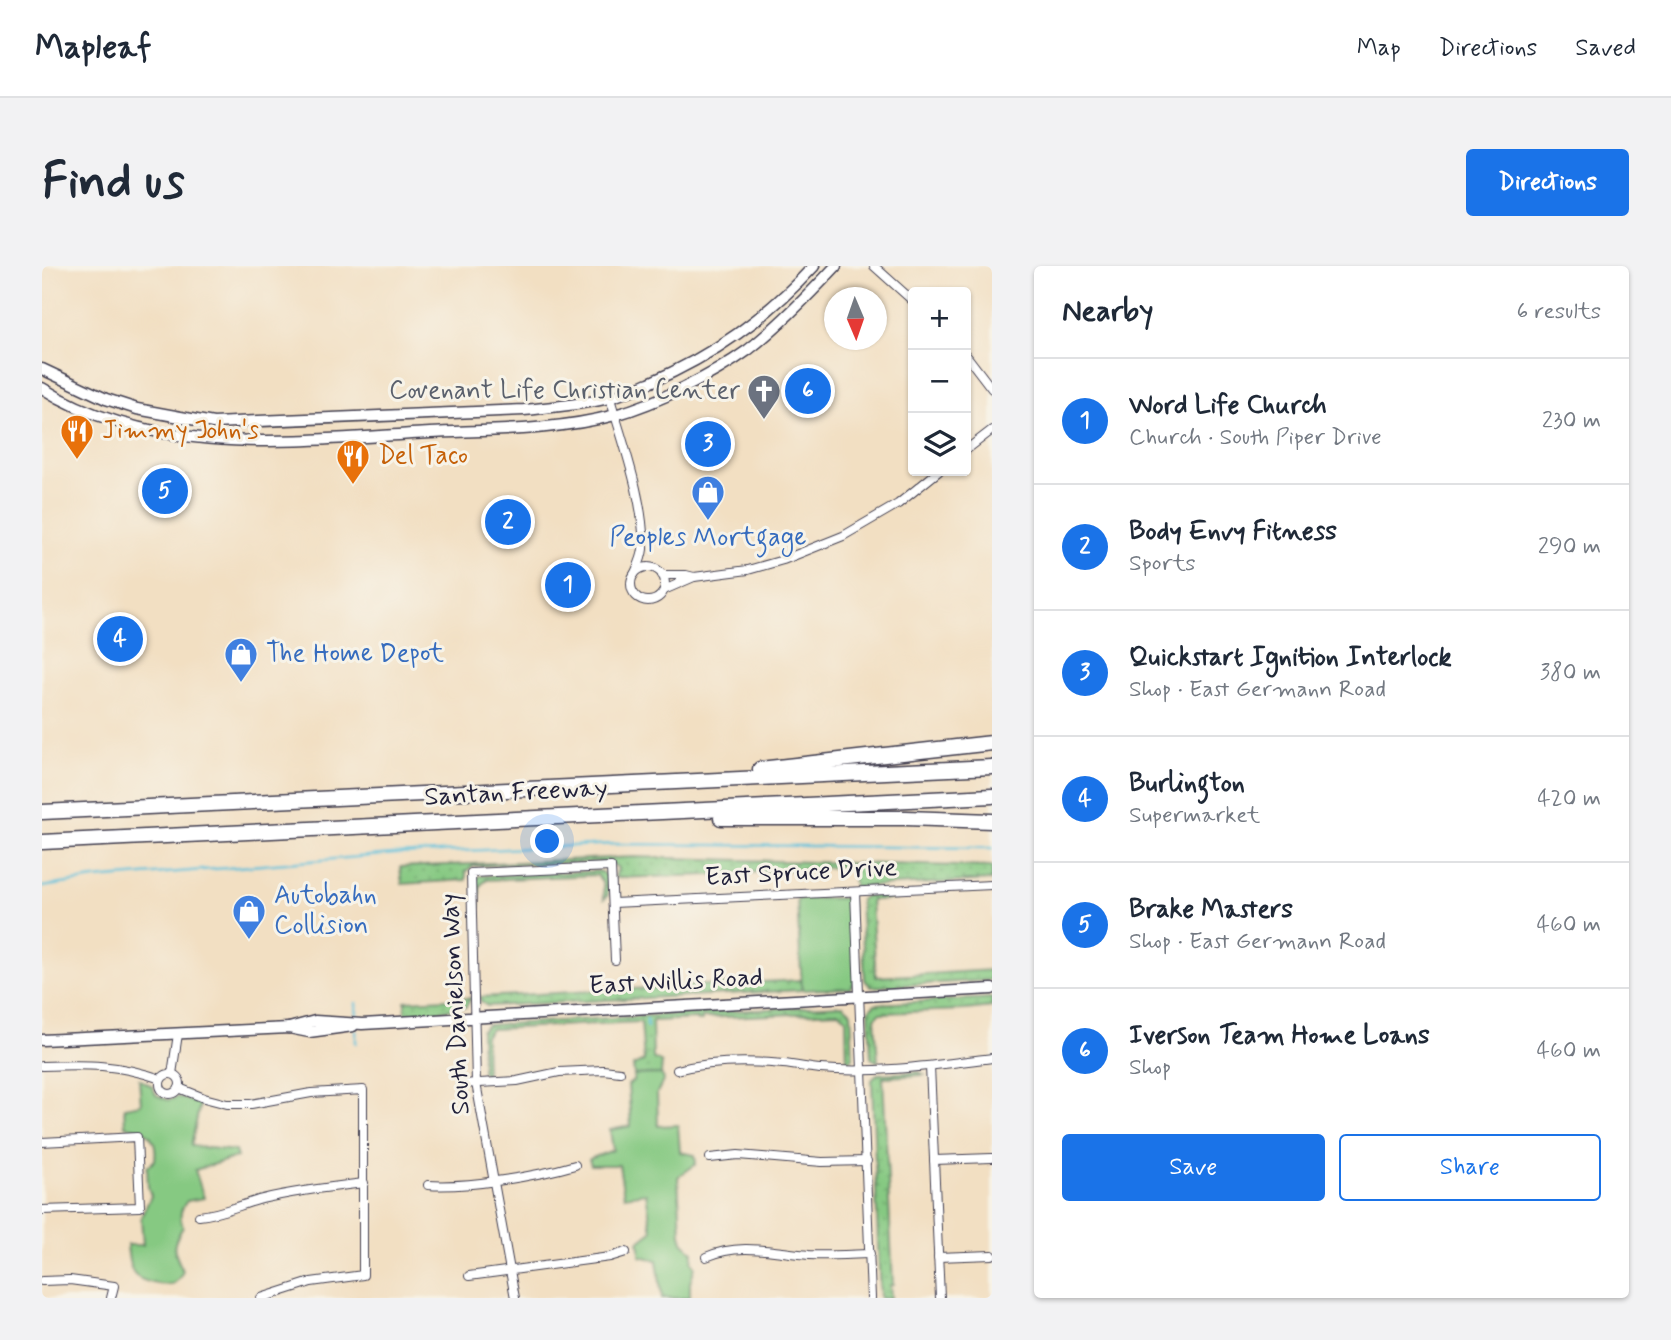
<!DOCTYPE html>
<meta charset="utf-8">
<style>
:root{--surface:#fff;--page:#f2f2f3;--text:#1f2937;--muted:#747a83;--line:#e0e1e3;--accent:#1a73e8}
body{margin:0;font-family:Mynerve,sans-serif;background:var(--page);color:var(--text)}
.controls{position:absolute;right:21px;top:21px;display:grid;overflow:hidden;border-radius:7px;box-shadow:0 2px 5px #0004}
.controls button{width:63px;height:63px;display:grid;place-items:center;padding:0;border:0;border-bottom:2px solid var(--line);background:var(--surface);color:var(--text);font:35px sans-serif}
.compass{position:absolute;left:782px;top:21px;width:63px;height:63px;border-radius:50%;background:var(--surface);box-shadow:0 2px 5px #0004;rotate:178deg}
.you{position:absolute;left:506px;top:576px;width:24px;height:24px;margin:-18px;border:5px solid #fff;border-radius:50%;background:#1a73e8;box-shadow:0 0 0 10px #1a73e833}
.badge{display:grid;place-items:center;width:46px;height:46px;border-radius:50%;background:var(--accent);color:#fff;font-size:23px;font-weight:700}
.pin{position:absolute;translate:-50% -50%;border:4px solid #fff;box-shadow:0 2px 7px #0006}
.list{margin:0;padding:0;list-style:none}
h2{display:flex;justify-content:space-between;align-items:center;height:91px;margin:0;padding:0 28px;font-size:30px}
h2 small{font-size:23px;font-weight:400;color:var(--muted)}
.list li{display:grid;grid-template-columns:46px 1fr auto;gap:21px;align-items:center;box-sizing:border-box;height:126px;padding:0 28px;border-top:2px solid var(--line)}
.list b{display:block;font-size:26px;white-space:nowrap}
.list p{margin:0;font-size:23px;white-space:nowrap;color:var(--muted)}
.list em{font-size:23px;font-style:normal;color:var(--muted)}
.actions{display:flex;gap:14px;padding:21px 28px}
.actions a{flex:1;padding:16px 0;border:2px solid var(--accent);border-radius:7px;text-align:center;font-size:24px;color:var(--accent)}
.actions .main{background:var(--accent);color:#fff}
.icon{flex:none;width:38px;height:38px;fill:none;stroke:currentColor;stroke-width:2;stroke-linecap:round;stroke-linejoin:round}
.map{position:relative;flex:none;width:950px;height:1032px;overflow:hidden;border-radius:7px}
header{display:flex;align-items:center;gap:42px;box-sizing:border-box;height:98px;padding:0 35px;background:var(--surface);border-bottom:2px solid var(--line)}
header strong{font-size:33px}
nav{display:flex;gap:38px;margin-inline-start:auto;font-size:24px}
.intro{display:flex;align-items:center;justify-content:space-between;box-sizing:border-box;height:168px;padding:0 42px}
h1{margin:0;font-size:49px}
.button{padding:18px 32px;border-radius:7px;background:var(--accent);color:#fff;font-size:24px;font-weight:700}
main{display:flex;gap:42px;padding:0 42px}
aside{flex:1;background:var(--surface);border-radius:7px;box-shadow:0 2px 5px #0004}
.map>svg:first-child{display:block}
.grass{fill:url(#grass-dots);stroke:#54765e;stroke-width:2}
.green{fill:#86c982;stroke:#54765e;stroke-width:2}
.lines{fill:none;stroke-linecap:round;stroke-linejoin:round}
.stream{stroke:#5cc0da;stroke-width:2.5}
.street-casing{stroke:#413e4f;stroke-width:10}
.secondary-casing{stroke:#413e4f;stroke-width:13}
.highway-casing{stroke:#413e4f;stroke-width:17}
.street{stroke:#fff;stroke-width:8}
.secondary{stroke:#fff;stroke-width:10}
.highway{stroke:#fff;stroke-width:14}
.labels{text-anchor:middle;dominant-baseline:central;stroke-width:6;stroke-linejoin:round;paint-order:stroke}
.worship-label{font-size:26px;fill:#5b616d;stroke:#f7f3e8;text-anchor:end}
.food-label{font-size:26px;fill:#c56008;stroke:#f7f3e8;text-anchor:start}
.shop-label{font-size:26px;fill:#366cbe;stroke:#f7f3e8;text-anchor:start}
.street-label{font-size:26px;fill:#22223b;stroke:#f7f3e8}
</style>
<header>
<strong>Mapleaf</strong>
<nav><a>Map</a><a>Directions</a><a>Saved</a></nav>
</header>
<div class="intro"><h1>Find us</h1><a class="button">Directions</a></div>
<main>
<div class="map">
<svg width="950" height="1032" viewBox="0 0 950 1032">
<defs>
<pattern id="grass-dots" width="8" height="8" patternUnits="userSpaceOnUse" patternTransform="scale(1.75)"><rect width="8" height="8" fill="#86c982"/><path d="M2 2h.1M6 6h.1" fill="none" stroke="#73ac71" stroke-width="1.8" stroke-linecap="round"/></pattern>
</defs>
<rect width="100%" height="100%" fill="#f7f3e8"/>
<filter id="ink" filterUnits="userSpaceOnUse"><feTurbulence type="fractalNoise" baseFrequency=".0143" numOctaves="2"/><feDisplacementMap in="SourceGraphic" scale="14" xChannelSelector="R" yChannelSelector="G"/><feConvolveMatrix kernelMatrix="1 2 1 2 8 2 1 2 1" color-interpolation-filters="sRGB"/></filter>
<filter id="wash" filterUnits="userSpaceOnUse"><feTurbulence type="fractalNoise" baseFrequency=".00686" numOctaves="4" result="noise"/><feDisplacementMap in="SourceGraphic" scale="28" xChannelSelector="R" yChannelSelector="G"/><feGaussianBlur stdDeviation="1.57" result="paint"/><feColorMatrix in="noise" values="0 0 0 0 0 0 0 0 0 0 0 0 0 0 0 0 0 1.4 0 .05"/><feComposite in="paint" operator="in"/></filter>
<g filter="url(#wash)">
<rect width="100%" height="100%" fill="#f2dfc2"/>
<g class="grass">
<path d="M593 591 950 601V614L812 621 810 600 669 609 573 612 576 602 568 596H563L431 600 424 606V614L360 618 358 601Z"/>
<path d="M558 605 565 610 566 629 562 633 561 617 555 609 444 614 438 620V639L436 637 434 614 437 610Z"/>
<path d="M852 629 855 633 829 634 834 711 950 704V714L829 721 823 714 818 634 824 630Z"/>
<path d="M758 714 760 724 445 740 439 736 438 731Z"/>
<path d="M429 732 424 741 363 750V735Z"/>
<path d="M950 732V741L923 744 838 747 833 752 836 796 829 792 827 744 833 738Z"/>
<path d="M801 739 809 746 811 792 805 797 804 752 797 746 660 752V755H655L654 753 610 755 611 792 620 797 619 808 592 809 591 800 602 795 599 756 449 763 443 770 444 809 440 805 439 765 445 759Z"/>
<path d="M878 806 882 809 841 811 851 1019H848L849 1032H838L830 814 835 808Z"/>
</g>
<g class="green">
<path d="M806 632 809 636 813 715 808 722 760 724 755 633Z"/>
<path d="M619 808 622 813 615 827 616 860 636 859 638 886 653 889 654 898 636 911 639 968 641 976 651 986 650 996 653 1001 648 1017V1032H620L615 994 598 990V981L596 976 610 965 604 927 582 930 577 899H549L547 893 571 884 568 864 589 860 586 819 591 815 592 809Z"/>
<path d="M97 813 110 820 114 829 126 834 136 831 158 838 149 880 193 885 195 891 153 904 162 932 145 935C138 944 137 950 141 961 128 982 131 983 141 1005 139 1010 136 1016 130 1018 121 1020 98 1016 92 1008 86 1000 86 988 85 979H101L99 951 109 930 106 921 105 901 113 894C116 871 106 863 83 860L82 841 99 838Z"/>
</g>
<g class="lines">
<g class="stream">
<path d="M0 621 52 613 352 588 574 578 950 582"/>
<path d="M314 737 315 751"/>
<path d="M605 753V761"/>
<path d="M314 765V777"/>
</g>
</g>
</g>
<g filter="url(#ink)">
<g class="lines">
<defs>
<g id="street">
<path d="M832 0 871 35"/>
<path d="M924 89 950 123"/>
<path d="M568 132C580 174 604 240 601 283 600 293 596 300 592 309"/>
<path d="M924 184 950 164"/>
<circle cx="606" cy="318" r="17"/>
<path d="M620 309H644L652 311 706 304 741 294 801 270 856 238 897 205"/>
<path d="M622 324 652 311"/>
<path d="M813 626 829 1032"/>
<path d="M571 637 950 619"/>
<path d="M0 800C46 798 75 798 119 813"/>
<path d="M888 800 898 1032"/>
<path d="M635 804C668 795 707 795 741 798 754 799 766 802 778 803 835 808 894 799 950 792"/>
<path d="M130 808 136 768"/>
<circle cx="128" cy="818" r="10"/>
<path d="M418 818 475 815 517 806 561 804 578 806"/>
<path d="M137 822 162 832 185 838H209L269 827 321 824V1009L269 1016 219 1032"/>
<path d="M0 876 95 871 98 941 0 944"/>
<path d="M668 892 696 889 780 896 825 895"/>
<path d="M892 894 950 892"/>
<path d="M386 919C424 922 496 910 533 899"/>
<path d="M157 950C180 948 197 939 220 933 253 925 287 921 322 917"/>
<path d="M664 991C698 976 731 986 767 989 787 990 807 989 828 988"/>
<path d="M896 991 950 989"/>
<path d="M427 1010 568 991 584 986"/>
<path d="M0 1015 28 1014 72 1020 69 1032"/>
<path d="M473 1032 434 817 429 607 569 601 573 694"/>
</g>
<g id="secondary">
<path d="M0 103 64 133 95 143 171 157 482 144C511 141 539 139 567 132 581 128 594 122 607 117 672 89 724 52 772 0"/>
<path d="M0 122C115 194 260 174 388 167 449 164 514 165 573 149 615 137 670 110 706 84 738 59 766 30 794 0"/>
<path d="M247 762 273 755 320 758 950 723"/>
<path d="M0 774 247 762 267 766 311 760"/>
</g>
<g id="highway">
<path d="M718 503 950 477"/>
<path d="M0 546 950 501"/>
<path d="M679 552H864L950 555"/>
<path d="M0 576 950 530"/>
</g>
</defs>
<use href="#street" class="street-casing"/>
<use href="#secondary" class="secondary-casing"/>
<use href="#highway" class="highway-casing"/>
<use href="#street" class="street"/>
<use href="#secondary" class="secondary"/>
<use href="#highway" class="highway"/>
</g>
</g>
<defs>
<symbol id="church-pin" viewBox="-11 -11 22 30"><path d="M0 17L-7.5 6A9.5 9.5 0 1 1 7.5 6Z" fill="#6b7280" stroke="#f7f3e8"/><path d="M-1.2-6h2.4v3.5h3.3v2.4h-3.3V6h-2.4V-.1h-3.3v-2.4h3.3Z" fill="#fff"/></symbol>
<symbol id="restaurant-pin" viewBox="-11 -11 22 30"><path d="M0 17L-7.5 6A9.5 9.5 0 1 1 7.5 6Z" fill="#e8710a" stroke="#f7f3e8"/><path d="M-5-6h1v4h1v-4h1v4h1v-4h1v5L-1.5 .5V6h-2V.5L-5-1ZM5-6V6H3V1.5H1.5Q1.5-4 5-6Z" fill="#fff"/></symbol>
<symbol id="shop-pin" viewBox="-11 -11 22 30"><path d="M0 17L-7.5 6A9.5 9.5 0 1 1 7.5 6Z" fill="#3f7fe0" stroke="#f7f3e8"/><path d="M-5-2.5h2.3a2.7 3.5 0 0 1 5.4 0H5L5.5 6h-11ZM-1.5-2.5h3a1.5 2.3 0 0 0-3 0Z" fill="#fff"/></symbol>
</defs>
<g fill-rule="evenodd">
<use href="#church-pin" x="703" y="106" width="38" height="52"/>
<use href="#restaurant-pin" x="16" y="146" width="38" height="52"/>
<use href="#restaurant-pin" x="292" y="171" width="38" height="52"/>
<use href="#shop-pin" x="647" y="207" width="38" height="52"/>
<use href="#shop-pin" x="180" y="369" width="38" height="52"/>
<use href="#shop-pin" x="188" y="626" width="38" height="52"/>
</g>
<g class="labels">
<g class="worship-label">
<text x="698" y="125">Covenant Life Christian Center</text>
</g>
<g class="food-label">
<text x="60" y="165">Jimmy John's</text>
<text x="336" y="190">Del Taco</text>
</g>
<g class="shop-label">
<text x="666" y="272" text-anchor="middle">Peoples Mortgage</text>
<text x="224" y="388">The Home Depot</text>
<text x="232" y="630">Autobahn<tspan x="232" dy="30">Collision</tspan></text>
</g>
<g class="street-label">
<text transform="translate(474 527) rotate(-3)">Santan Freeway</text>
<text transform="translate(759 607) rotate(-3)">East Spruce Drive</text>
<text transform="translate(634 716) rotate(-3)">East Willis Road</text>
<text transform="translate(414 738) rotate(-93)">South Danielson Way</text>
</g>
</g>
</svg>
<div class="controls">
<button>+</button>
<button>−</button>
<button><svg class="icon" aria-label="layers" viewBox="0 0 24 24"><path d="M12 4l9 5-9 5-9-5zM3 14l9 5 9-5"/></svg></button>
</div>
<svg class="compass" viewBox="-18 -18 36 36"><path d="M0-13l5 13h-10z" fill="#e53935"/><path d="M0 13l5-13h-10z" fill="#747a83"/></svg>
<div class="you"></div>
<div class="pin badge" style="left:526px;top:319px">1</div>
<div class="pin badge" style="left:466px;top:256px">2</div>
<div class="pin badge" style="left:666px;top:178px">3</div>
<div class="pin badge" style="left:78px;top:373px">4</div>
<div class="pin badge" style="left:123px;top:225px">5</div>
<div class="pin badge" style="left:766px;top:125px">6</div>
</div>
<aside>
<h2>Nearby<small>6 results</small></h2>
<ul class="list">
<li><span class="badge">1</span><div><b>Word Life Church</b><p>Church · South Piper Drive</p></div><em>230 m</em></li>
<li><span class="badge">2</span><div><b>Body Envy Fitness</b><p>Sports</p></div><em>290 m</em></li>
<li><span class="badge">3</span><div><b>Quickstart Ignition Interlock</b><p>Shop · East Germann Road</p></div><em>380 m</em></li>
<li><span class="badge">4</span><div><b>Burlington</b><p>Supermarket</p></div><em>420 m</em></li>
<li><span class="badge">5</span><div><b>Brake Masters</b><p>Shop · East Germann Road</p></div><em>460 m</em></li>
<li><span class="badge">6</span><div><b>Iverson Team Home Loans</b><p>Shop</p></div><em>460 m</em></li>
</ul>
<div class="actions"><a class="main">Save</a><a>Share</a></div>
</aside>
</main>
